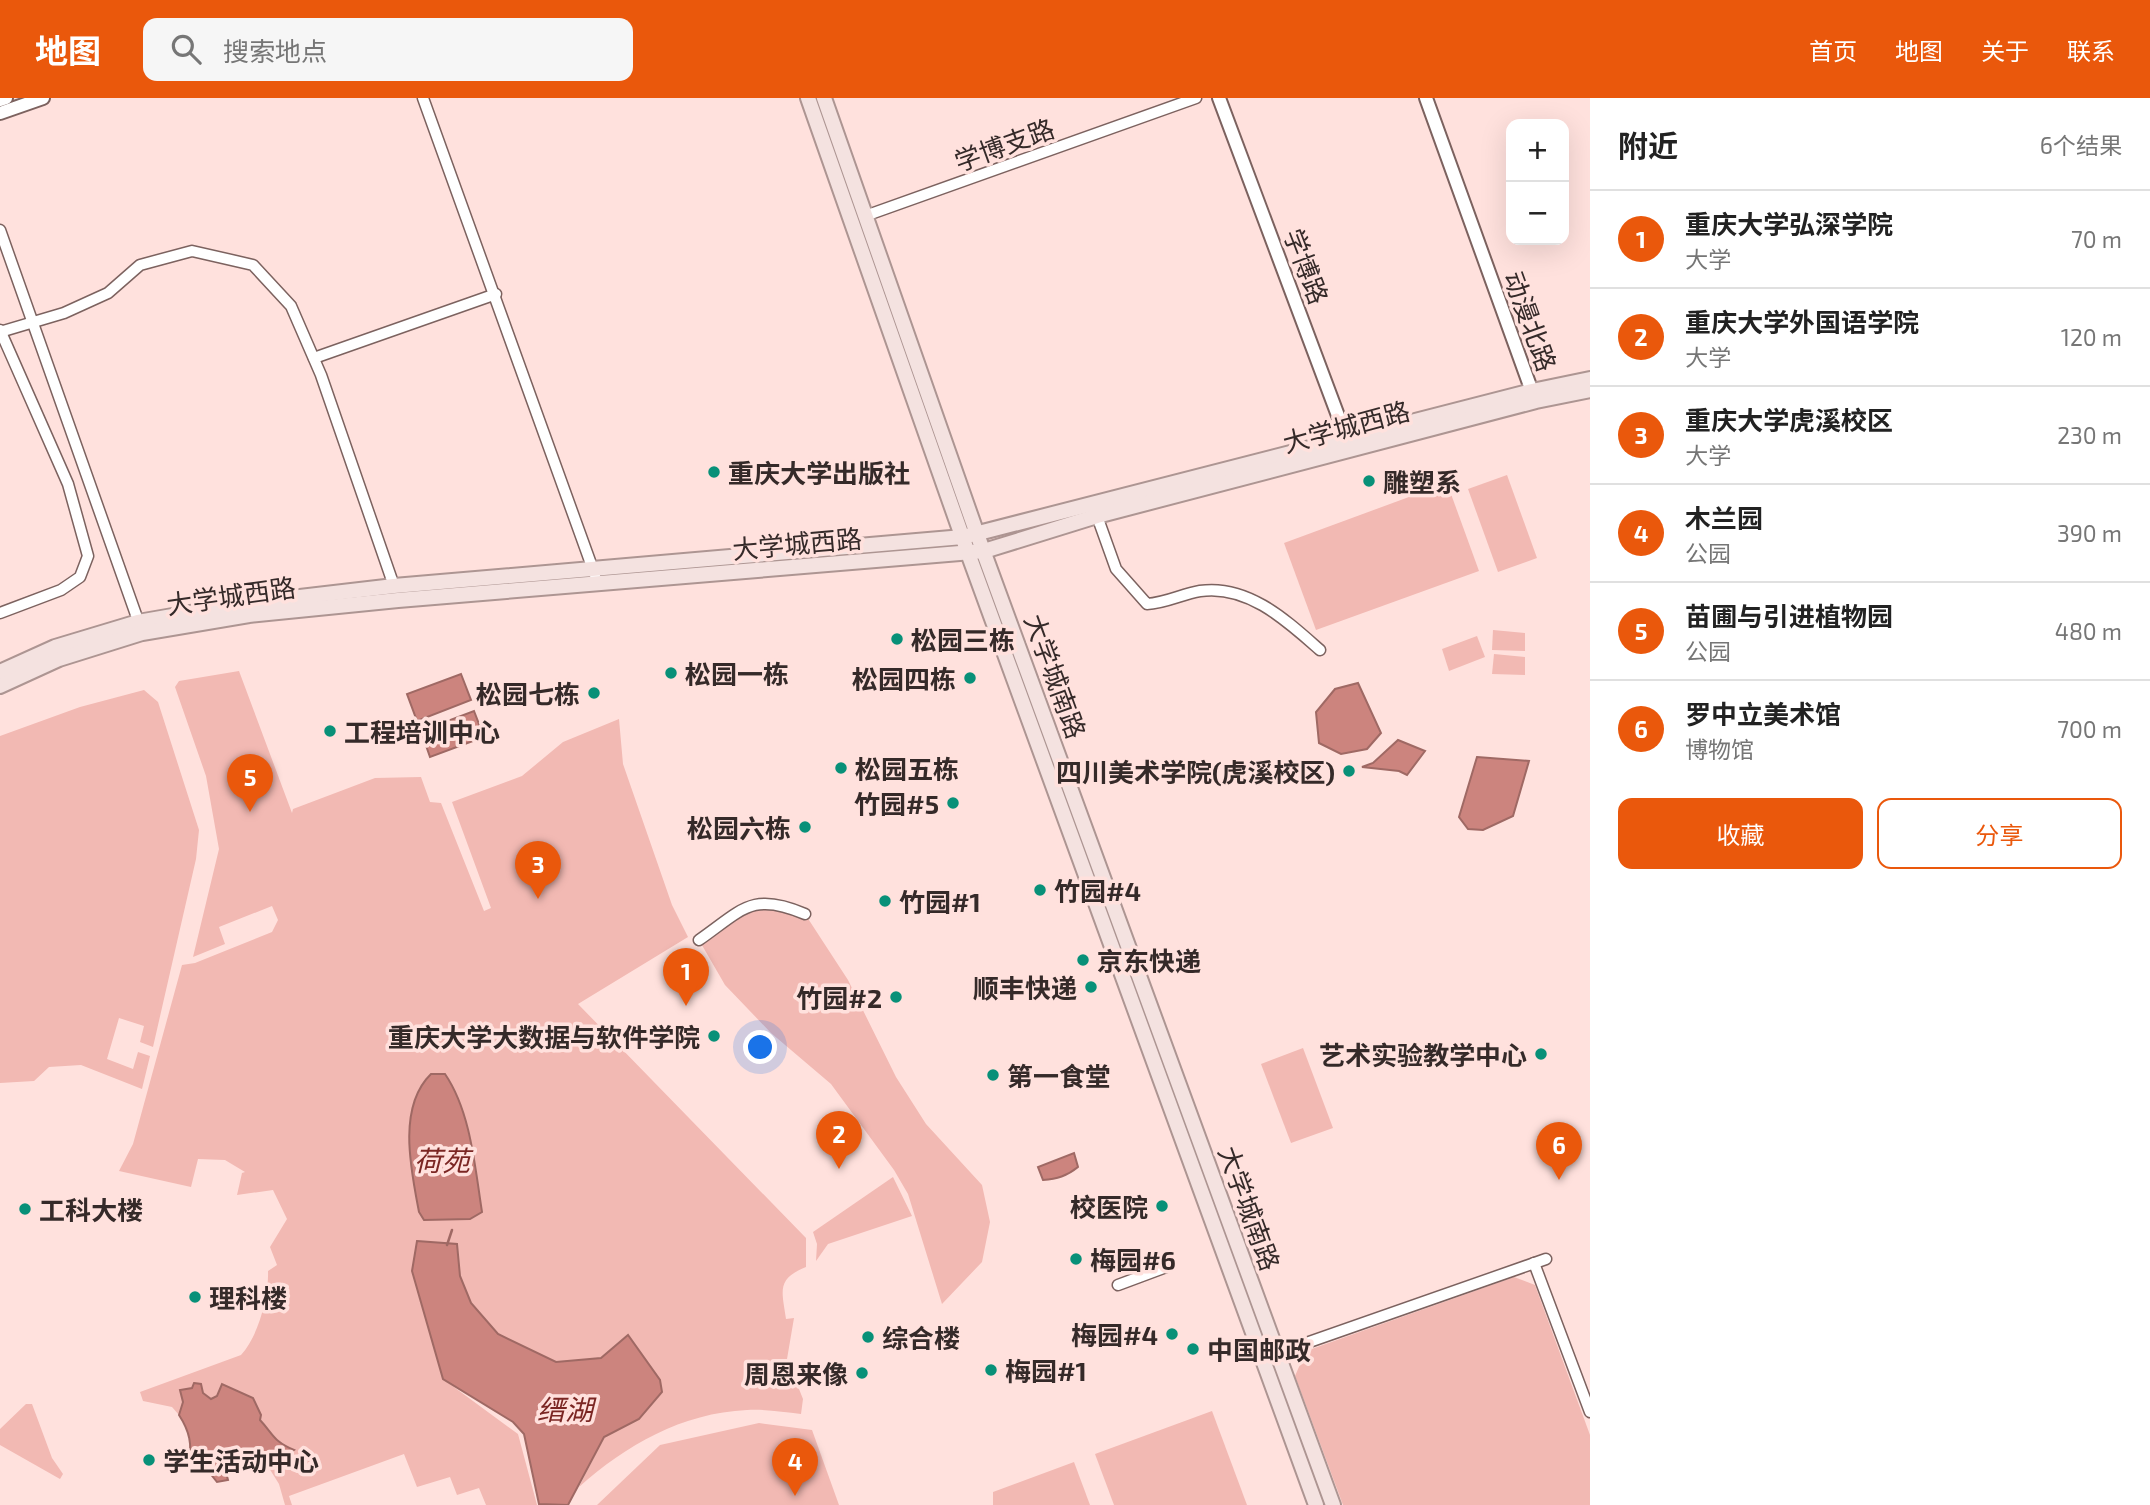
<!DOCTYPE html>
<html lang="zh">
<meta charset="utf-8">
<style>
:root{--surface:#fff;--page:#f6f6f6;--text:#222;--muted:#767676;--line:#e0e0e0;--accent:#ea580c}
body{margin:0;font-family:"Exo 2","Noto Sans SC",sans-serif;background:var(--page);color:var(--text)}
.controls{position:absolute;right:21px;top:21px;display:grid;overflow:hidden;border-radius:14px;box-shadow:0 7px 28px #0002}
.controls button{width:63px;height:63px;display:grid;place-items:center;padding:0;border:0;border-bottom:2px solid var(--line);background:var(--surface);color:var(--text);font:35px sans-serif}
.you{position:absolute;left:761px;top:950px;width:24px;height:24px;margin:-18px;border:5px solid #fff;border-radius:50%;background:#1a73e8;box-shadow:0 0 0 10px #1a73e833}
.badge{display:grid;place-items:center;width:46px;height:46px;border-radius:50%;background:var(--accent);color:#fff;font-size:23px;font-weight:700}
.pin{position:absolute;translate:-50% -58px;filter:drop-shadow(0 2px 4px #0008)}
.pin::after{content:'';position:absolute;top:37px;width:24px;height:21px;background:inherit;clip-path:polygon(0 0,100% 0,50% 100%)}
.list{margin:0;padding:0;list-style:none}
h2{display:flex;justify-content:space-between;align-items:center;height:91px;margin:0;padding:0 28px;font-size:30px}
h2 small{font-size:23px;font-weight:400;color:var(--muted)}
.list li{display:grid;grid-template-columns:46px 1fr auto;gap:21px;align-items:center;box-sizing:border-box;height:98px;padding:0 28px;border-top:2px solid var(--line)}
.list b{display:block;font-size:26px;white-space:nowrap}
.list p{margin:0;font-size:23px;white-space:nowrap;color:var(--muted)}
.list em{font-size:23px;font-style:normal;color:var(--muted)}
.actions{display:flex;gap:14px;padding:21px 28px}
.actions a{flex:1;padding:16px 0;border:2px solid var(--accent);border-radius:14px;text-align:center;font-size:24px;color:var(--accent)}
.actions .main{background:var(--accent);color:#fff}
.icon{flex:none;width:38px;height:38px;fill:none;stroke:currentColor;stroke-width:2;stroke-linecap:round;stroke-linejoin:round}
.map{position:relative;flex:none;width:1590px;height:1407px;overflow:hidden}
header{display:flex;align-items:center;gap:42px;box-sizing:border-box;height:98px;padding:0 35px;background:var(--accent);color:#fff}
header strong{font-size:33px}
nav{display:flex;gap:38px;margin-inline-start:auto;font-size:24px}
.search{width:490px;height:63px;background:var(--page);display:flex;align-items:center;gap:18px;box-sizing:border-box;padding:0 24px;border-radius:14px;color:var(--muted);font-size:26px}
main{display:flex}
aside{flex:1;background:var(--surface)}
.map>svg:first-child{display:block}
.green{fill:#f2b9b3}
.water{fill:#cc847e;stroke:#9f6964;stroke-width:2}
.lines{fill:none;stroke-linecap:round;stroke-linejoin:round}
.stream{stroke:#9f6964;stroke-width:2.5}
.street-casing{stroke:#7c625f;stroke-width:13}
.secondary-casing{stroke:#7c625f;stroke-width:16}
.primary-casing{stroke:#ad9592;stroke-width:18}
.street{stroke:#fff;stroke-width:10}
.secondary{stroke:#fff;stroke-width:12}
.primary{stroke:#f4e2e0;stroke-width:14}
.poi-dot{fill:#089078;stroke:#ffe1dd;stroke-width:2.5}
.labels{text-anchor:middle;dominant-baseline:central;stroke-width:7;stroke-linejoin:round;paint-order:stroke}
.street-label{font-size:26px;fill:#352a29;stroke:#ffe1dd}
.poi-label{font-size:26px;font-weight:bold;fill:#352a29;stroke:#ffe1dd;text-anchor:start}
.water-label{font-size:28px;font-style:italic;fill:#7b2623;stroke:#ffe1dd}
</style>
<header>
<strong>地图</strong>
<div class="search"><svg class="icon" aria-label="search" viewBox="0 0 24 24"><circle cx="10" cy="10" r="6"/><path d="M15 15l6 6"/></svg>搜索地点</div>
<nav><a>首页</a><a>地图</a><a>关于</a><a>联系</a></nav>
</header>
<main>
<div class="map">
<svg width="1590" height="1407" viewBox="0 0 1590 1407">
<rect width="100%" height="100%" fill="#ffe1dd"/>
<g class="green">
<path d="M1507 377 1537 460 1498 474 1468 391Z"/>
<path d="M1447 385 1479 473 1316 532 1284 445Z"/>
<path d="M1493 532 1525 535V553L1492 552Z"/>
<path d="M1477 538 1485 559 1449 573 1442 551Z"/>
<path d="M1494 556 1525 559V577L1492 576Z"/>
<path d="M239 573 292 715 293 711 375 680 421 679 430 704 441 705 484 813 491 810 452 704 522 678 563 644 619 621 623 666 672 807 688 839 578 906 806 1140V1169C776 1181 782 1193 786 1221L794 1220 787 1261 803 1301 801 1316C783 1314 765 1311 747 1312 682 1315 626 1347 579 1389L604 1339 639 1321 662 1295 660 1282 628 1237 601 1260 556 1264 498 1236 471 1205 460 1179 457 1147 417 1143 412 1173 443 1281 518 1336 537 1407H486L479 1390 457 1397 450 1379 417 1389 404 1356 289 1398 292 1407H285L279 1386 269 1370 293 1352 277 1345 260 1321 217 1298 211 1301 192 1290 179 1317 172 1309 143 1303 140 1294 241 1257C258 1239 269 1198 268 1173L277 1167 270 1149 287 1121 273 1092 237 1097 242 1075 245 1074 225 1062 198 1061 191 1089 119 1073 133 1046 182 867 195 865 272 834 278 822 272 808 219 829 225 846 193 859 219 751 206 678 175 589 179 583Z"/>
<path d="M144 592 158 604 199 732 196 761 153 949 140 944 144 928 119 920 107 961 133 971 138 954 150 958 142 991 81 967 49 969 34 983 0 985V638L80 609Z"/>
<path d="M758 803 805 816 848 882 896 979 926 1026 982 1087 990 1124 982 1164 942 1206 908 1096 894 1072 831 986 771 935 725 887 699 842Z"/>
<path d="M1303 950 1333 1030 1291 1045 1261 966Z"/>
<path d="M893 1079 912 1118 828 1146 816 1163 817 1146 813 1134Z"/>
<path d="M1514 1179 1535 1187 1590 1337V1407H1343L1295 1278 1306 1253Z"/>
<path d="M26 1306H32L52 1360 63 1376 60 1381 0 1347V1331Z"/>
<path d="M1212 1313 1247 1407H1114L1095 1356Z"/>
<path d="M759 1325 812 1332 839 1407H597L660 1347Z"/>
<path d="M1074 1364 1090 1407H993V1394Z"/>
</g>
<g class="water">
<path d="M461 576 471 602 417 623 407 596Z"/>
<path d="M1358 585 1381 635 1367 651 1341 656 1319 645 1316 614 1335 591Z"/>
<path d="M474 613 484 639 430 659 421 633Z"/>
<path d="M1398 642 1425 653 1407 677 1399 673 1362 669 1373 665Z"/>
<path d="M1477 659 1529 663 1513 718 1483 732 1468 731 1459 719Z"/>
<path d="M431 976H445C471 1014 475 1070 482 1114L470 1121 424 1122 419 1114C411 1072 397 1009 431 976Z"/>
<path d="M1074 1055 1078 1069C1067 1078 1057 1081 1043 1082L1038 1069Z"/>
<path d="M417 1143 457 1146 460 1178 471 1205 498 1236 556 1264 601 1260 628 1237 660 1282 662 1294 639 1321 604 1339 568 1407 539 1406 524 1336 513 1324 443 1281 412 1173Z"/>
<path d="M194 1285 201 1286 203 1295 211 1301 217 1298 222 1286 253 1300 261 1317 260 1322C274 1337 273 1343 294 1352L266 1372C254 1357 244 1350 226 1358L224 1367 228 1382 217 1384 205 1369 194 1370 189 1366C192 1346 190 1334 179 1317L183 1304 180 1292 192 1290Z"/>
</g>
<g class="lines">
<path class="stream" d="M447 1147 452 1132"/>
<defs>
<g id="street">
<path d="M423 0 595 477"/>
<path d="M865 118 1196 0"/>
<path d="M0 132 140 528"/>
<path d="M0 232 68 386 88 458 80 479 61 492 0 515"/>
<path d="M0 234 64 215 108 195 140 167 192 153 253 167 291 208 321 277 394 488"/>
<path d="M314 260 496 196"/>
<path d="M1097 418 1116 471 1147 506C1166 505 1182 496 1200 493 1248 486 1287 523 1320 552"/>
<path d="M699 842C742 812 752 793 805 816"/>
<path d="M1534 1165 1590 1314"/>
<path d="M1118 1187 1169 1168"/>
<path d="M1272 1257 1546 1161"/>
</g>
<g id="secondary">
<path d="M1219 0 1349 347"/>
<path d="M1426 0 1534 299"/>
<path d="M0 2 6 0"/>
<path d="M0 15 43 0"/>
</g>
<g id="primary">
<path d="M808 0 968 455 1316 1407"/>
<path d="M824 0 977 436 1333 1407"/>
<path d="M0 574 55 549 138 524 247 505 394 488 963 439 1532 293 1590 281"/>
<path d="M0 588 59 561 142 535 249 517 398 502 984 453 1097 418 1536 303 1590 292"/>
</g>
</defs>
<use href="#street" class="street-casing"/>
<use href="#secondary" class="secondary-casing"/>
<use href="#primary" class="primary-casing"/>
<use href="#street" class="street"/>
<use href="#secondary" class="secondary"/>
<use href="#primary" class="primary"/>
</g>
<g class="poi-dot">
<circle cx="714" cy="374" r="7"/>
<circle cx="1369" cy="383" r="7"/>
<circle cx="897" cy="541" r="7"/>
<circle cx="671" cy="575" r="7"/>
<circle cx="970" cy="580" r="7"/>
<circle cx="594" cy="595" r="7"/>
<circle cx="330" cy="633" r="7"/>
<circle cx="841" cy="670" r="7"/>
<circle cx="1349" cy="673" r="7"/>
<circle cx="953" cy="705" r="7"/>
<circle cx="805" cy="729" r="7"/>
<circle cx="1040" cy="792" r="7"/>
<circle cx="885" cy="803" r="7"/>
<circle cx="1083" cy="862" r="7"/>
<circle cx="1091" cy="889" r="7"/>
<circle cx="896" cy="899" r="7"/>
<circle cx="714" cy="938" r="7"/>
<circle cx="1541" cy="956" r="7"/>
<circle cx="993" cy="977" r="7"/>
<circle cx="1162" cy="1108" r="7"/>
<circle cx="25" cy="1111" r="7"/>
<circle cx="1076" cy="1161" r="7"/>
<circle cx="195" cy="1199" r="7"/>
<circle cx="1172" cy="1236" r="7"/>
<circle cx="868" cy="1239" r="7"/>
<circle cx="1193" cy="1251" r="7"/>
<circle cx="991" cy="1272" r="7"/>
<circle cx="862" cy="1275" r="7"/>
<circle cx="149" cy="1362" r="7"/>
</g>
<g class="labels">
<g class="street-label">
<text transform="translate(1004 46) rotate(-20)">学博支路</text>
<text transform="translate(1307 168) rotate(69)">学博路</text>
<text transform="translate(1531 223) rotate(70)">动漫北路</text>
<text transform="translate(1346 328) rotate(-15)">大学城西路</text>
<text transform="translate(797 445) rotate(-5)">大学城西路</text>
<text transform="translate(231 497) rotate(-8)">大学城西路</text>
<text transform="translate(1056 578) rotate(70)">大学城南路</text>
<text transform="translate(1250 1110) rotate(70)">大学城南路</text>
</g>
<g class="poi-label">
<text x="728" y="374">重庆大学出版社</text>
<text x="1383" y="383">雕塑系</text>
<text x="911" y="541">松园三栋</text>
<text x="685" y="575">松园一栋</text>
<text x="956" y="580" text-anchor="end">松园四栋</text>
<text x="580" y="595" text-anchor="end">松园七栋</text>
<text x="344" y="633">工程培训中心</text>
<text x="855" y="670">松园五栋</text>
<text x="1335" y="673" text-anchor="end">四川美术学院(虎溪校区)</text>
<text x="939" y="705" text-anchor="end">竹园#5</text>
<text x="791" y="729" text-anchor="end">松园六栋</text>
<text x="1054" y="792">竹园#4</text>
<text x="899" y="803">竹园#1</text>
<text x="1097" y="862">京东快递</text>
<text x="1077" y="889" text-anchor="end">顺丰快递</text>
<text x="882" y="899" text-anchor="end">竹园#2</text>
<text x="700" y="938" text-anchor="end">重庆大学大数据与软件学院</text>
<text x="1527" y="956" text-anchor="end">艺术实验教学中心</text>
<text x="1007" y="977">第一食堂</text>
<text x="1148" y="1108" text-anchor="end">校医院</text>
<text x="39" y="1111">工科大楼</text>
<text x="1090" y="1161">梅园#6</text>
<text x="209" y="1199">理科楼</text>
<text x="1158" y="1236" text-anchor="end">梅园#4</text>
<text x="882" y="1239">综合楼</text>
<text x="1207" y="1251">中国邮政</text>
<text x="1005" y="1272">梅园#1</text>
<text x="848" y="1275" text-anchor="end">周恩来像</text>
<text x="163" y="1362">学生活动中心</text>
</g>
<g class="water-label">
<text x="442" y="1062">荷苑</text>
<text x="565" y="1311">缙湖</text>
</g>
</g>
</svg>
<div class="controls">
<button>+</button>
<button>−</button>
</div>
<div class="you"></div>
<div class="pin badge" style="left:686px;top:908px">1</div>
<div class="pin badge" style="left:839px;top:1071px">2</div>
<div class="pin badge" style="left:538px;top:801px">3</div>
<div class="pin badge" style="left:795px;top:1398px">4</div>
<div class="pin badge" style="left:250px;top:714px">5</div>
<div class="pin badge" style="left:1559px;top:1082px">6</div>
</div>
<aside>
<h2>附近<small>6个结果</small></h2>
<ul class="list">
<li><span class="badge">1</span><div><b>重庆大学弘深学院</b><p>大学</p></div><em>70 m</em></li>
<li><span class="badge">2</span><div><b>重庆大学外国语学院</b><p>大学</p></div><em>120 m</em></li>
<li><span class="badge">3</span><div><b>重庆大学虎溪校区</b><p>大学</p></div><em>230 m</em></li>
<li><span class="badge">4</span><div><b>木兰园</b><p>公园</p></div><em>390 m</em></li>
<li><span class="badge">5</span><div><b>苗圃与引进植物园</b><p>公园</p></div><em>480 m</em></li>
<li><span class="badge">6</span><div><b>罗中立美术馆</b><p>博物馆</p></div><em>700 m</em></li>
</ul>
<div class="actions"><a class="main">收藏</a><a>分享</a></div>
</aside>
</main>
